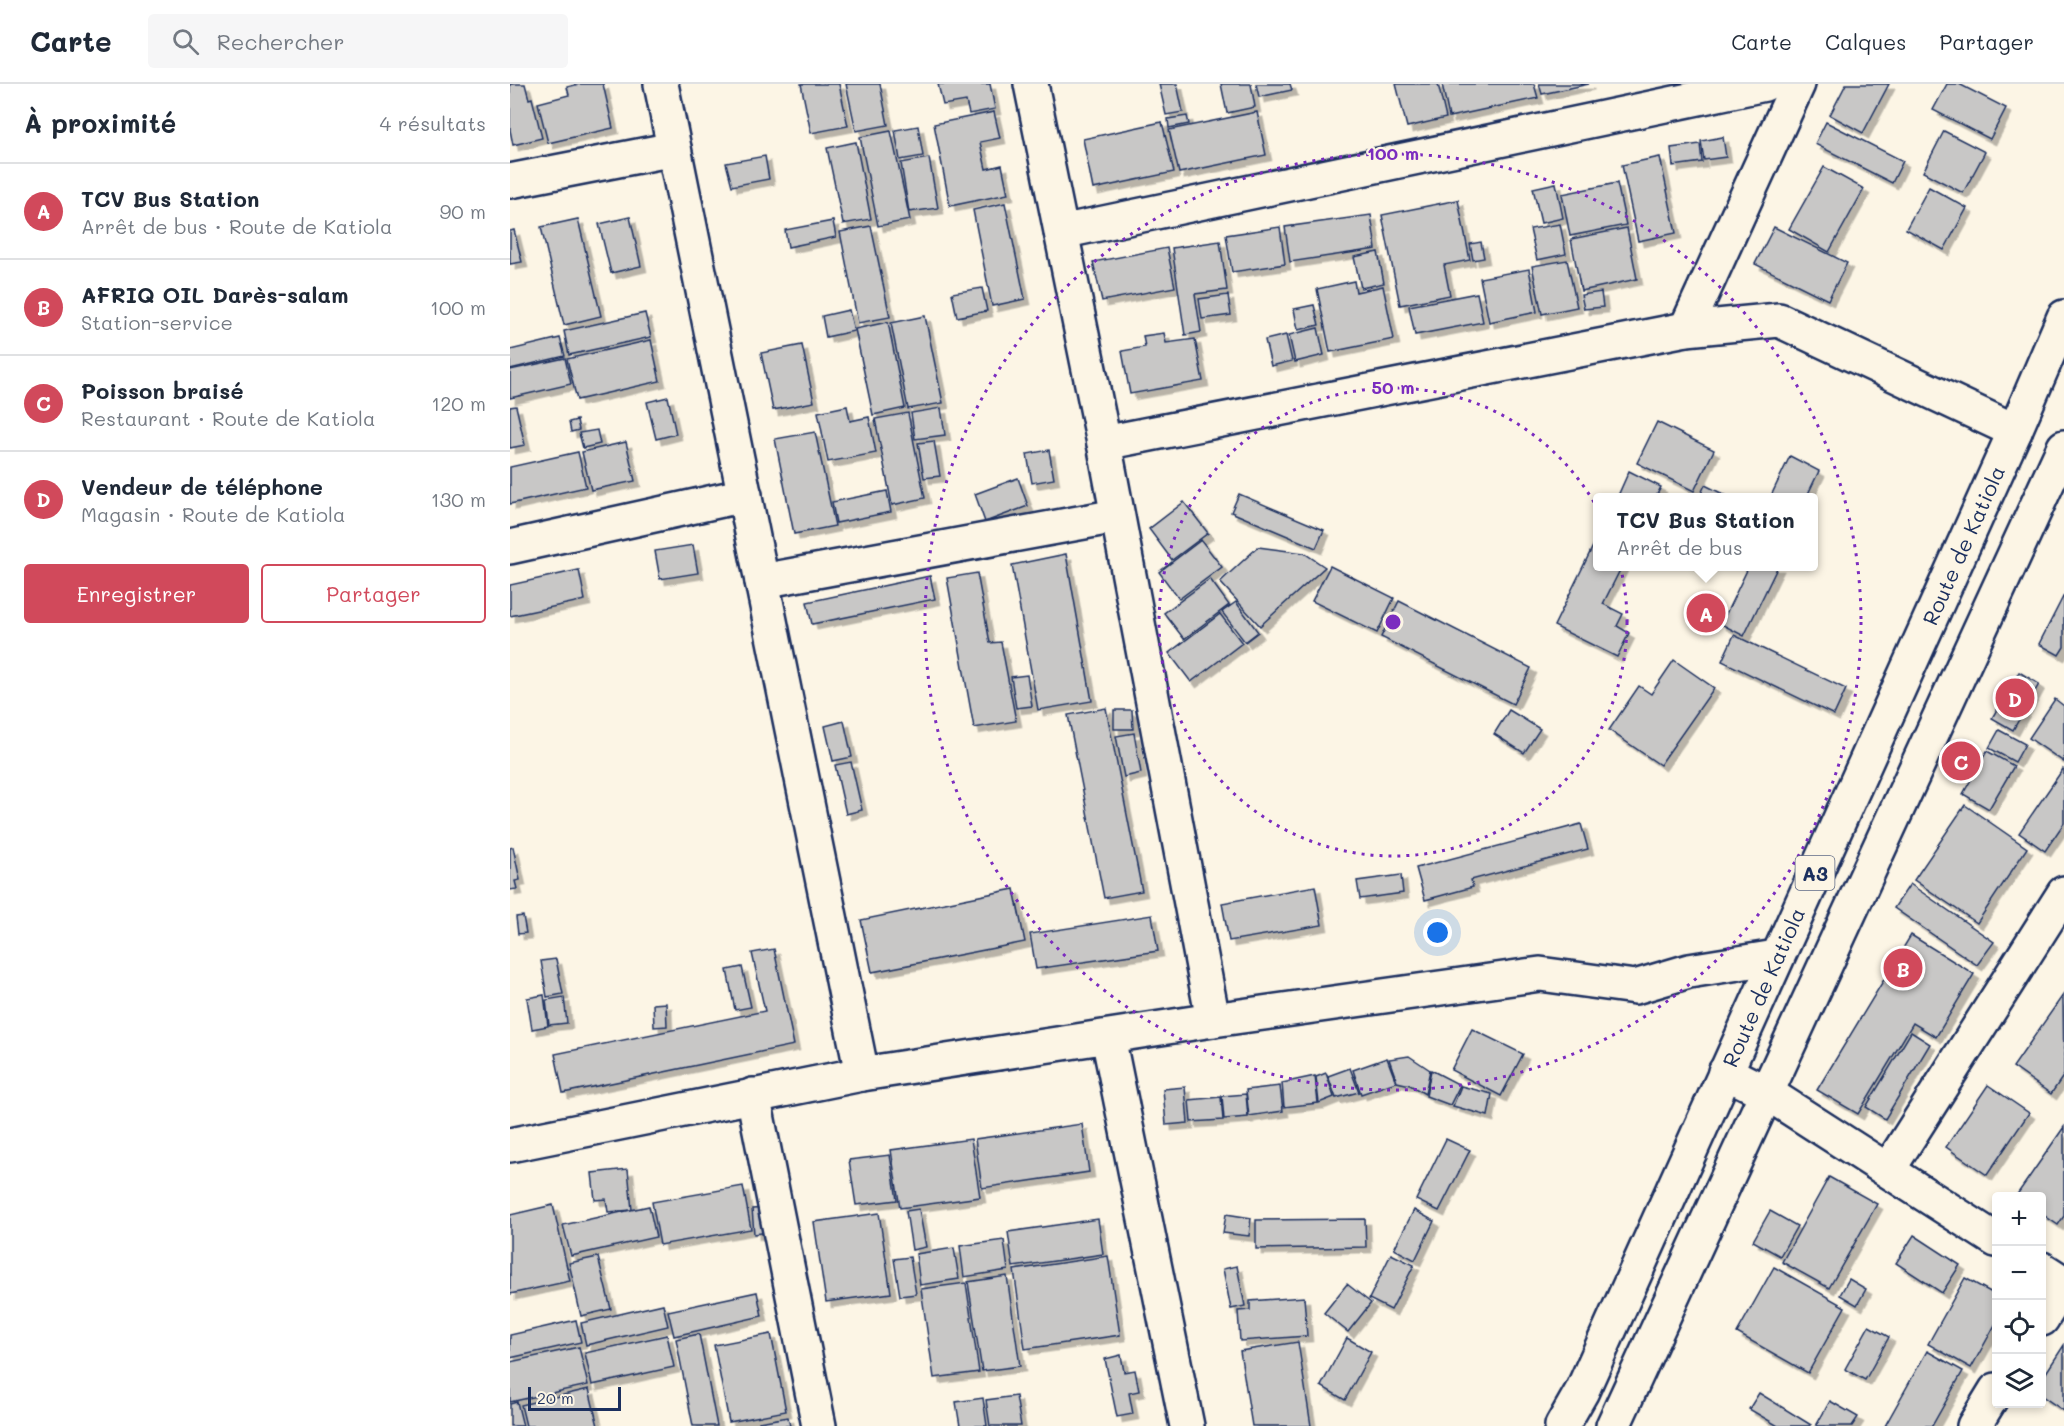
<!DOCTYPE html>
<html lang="fr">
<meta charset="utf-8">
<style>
:root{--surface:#fff;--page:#f6f6f7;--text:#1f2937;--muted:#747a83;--line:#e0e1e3;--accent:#d1495b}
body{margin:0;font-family:Mali,sans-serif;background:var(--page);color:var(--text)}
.controls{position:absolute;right:18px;bottom:18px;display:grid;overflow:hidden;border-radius:6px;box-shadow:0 3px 9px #0003}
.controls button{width:54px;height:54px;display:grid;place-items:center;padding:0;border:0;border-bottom:2px solid var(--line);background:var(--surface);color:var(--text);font:30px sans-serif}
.scale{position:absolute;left:18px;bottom:15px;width:93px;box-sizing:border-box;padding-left:6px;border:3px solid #1b2f5e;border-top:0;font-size:16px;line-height:21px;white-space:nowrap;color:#1b2f5e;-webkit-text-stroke:4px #fcf5e5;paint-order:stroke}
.you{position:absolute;left:928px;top:849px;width:21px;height:21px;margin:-15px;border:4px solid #fff;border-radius:50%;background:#1a73e8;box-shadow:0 0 0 9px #1a73e833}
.badge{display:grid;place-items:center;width:39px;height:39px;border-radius:50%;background:var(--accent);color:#fff;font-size:20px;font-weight:700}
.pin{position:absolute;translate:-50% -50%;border:3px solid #fff;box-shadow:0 2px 6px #0006}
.popup{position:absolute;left:1083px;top:409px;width:225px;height:78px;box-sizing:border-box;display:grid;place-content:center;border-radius:6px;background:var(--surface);filter:drop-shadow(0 2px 4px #0005);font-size:20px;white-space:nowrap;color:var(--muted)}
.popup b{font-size:22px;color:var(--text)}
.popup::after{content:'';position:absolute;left:50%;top:100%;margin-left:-12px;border:12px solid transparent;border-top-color:var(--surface)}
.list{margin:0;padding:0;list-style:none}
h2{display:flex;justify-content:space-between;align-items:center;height:78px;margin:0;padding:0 24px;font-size:26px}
h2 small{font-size:20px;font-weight:400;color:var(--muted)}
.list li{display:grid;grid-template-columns:39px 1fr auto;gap:18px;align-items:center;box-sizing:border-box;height:96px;padding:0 24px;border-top:2px solid var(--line)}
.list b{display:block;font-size:22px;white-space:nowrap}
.list p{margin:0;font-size:20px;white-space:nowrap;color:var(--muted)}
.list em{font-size:20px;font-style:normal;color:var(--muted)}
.actions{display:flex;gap:12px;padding:18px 24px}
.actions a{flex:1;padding:14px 0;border:2px solid var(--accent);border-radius:6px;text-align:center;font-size:21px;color:var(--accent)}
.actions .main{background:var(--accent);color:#fff}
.icon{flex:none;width:33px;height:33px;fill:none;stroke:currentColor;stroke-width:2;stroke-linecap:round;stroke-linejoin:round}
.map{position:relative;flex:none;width:1554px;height:1342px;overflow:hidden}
header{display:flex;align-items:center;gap:36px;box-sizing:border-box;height:84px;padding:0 30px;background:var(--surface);border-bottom:2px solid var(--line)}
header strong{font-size:28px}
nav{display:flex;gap:33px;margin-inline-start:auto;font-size:21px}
.search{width:420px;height:54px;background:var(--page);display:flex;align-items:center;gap:15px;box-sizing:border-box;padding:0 21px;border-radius:6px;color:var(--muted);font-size:22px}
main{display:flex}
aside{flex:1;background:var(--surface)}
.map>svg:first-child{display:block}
.building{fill:#c8c7c6;stroke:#1b2f5e;stroke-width:1.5;filter:url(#shadow)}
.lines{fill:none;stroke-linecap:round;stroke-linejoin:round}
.street-casing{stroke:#1b2f5e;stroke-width:38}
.secondary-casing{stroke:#1b2f5e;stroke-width:38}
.highway-casing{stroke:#1b2f5e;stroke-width:38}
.street{stroke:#fcf5e5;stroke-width:33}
.secondary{stroke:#fcf5e5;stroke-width:33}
.highway{stroke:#fcf5e5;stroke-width:33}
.ring{fill:none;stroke:#7b2cbf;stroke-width:3;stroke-dasharray:3 6}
.labels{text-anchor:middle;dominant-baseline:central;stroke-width:4.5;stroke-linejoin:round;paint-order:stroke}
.shield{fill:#fcf5e5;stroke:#5e6a86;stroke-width:1.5}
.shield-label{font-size:20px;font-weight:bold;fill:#1b2f5e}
.street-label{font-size:21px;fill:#1b2f5e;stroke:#fcf5e5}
.centre{fill:#7b2cbf;stroke:#fcf5e5;stroke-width:3}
.ring-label{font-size:18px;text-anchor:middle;font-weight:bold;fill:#7b2cbf;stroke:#fcf5e5;stroke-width:4.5;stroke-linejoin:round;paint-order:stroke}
</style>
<header>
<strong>Carte</strong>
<div class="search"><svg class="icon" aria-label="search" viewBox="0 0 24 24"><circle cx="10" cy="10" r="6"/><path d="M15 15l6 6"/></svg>Rechercher</div>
<nav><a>Carte</a><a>Calques</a><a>Partager</a></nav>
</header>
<main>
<aside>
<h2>À proximité<small>4 résultats</small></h2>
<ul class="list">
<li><span class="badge">A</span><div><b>TCV Bus Station</b><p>Arrêt de bus · Route de Katiola</p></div><em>90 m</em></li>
<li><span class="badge">B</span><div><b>AFRIQ OIL Darès-salam</b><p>Station-service</p></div><em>100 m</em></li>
<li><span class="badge">C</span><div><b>Poisson braisé</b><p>Restaurant · Route de Katiola</p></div><em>120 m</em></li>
<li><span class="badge">D</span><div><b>Vendeur de téléphone</b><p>Magasin · Route de Katiola</p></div><em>130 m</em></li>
</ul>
<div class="actions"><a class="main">Enregistrer</a><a>Partager</a></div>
</aside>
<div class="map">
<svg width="1554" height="1342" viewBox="0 0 1554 1342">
<defs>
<filter id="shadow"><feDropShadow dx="5.5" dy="5.5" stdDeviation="0" flood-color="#0004"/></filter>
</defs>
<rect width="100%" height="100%" fill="#fcf5e5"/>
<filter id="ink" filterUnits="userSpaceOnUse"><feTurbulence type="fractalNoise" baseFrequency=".0167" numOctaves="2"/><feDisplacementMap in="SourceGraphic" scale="12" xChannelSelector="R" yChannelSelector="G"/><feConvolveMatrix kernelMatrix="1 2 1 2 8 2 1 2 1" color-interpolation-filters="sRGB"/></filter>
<g filter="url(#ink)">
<g class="building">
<path d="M0 0H15L19 15 22 14 32 54 3 61 0 46Z"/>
<path d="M69 0H93L103 44 38 59 28 19 59 11 57 3Z"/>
<path d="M291 0H329L338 42 301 49Z"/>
<path d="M336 0H370L378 41 346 47Z"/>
<path d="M428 0H480L485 25 459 30 456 17 433 21Z"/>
<path d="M649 0H667L673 28 656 31Z"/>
<path d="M711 0H741L745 23 717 29Z"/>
<path d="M746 0H780L782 6 749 13Z"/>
<path d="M886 0H928L936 34 897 43Z"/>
<path d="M932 0H1024L1028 14 939 33Z"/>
<path d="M1029 0H1079L1032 10Z"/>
<path d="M1336 0H1379L1353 49 1320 31Z"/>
<path d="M1437 0H1449L1496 24 1480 55 1423 26Z"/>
<path d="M484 28 490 54 470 58 476 85 492 81 498 110 440 122 424 40Z"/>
<path d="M747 28 756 71 669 89 659 46Z"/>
<path d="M677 32 679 40 659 44 658 35Z"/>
<path d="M652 38 664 88 583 105 573 55Z"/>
<path d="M1316 38 1393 77 1382 99 1305 60Z"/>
<path d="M408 42 413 72 390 76 385 46Z"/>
<path d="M381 47 400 136 368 142 350 53Z"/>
<path d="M1434 47 1475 68 1453 109 1413 88Z"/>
<path d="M1213 53 1216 73 1194 76 1191 57Z"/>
<path d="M346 58 361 135 333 140 317 64Z"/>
<path d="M1190 60 1192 78 1163 82 1161 64Z"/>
<path d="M255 72 259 95 222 102 216 79Z"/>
<path d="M1150 73 1166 149 1128 157 1112 81Z"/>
<path d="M419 74 428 124 399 128 391 79Z"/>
<path d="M1314 83 1354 105 1319 168 1279 145Z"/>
<path d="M1046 99 1053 134 1031 139 1023 104Z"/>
<path d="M1107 99 1116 141 1060 152 1052 110Z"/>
<path d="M1419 103 1457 124 1434 166 1396 145Z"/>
<path d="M948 116 960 176 934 181 940 211 890 221 872 131Z"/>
<path d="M495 119 515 215 482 222 463 126Z"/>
<path d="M861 131 866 165 780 178 775 143Z"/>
<path d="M120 133 131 182 101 189 89 140Z"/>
<path d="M68 135 91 232 54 241 31 143Z"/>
<path d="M323 137 326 153 278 163 275 146Z"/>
<path d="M1050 140 1056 170 1027 176 1020 145Z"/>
<path d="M361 142 380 233 348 239 330 148Z"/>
<path d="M770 143 775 180 722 188 716 151Z"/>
<path d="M1264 143 1337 179 1318 216 1245 180Z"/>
<path d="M1117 144 1127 195 1071 207 1061 155Z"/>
<path d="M4 146 12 178 0 180V147Z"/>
<path d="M710 157 717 206 685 210 691 248 675 251 662 164Z"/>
<path d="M971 158 974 174 963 176 960 160Z"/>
<path d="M657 164 665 203 592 217 583 178Z"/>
<path d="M868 168 874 199 851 204 844 173Z"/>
<path d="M1057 176 1067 223 1032 230 1022 182Z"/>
<path d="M1019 185 1027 228 979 238 970 194Z"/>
<path d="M844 197 846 208 873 202 884 255 820 268 807 205Z"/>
<path d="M472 204 477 227 447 233 442 209Z"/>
<path d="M1091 208 1093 223 1074 225 1071 211Z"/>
<path d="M967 209 973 238 905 251 899 222Z"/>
<path d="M718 211 721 231 692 235 689 215Z"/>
<path d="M804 221 809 241 788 246 784 225Z"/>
<path d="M339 226 344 247 316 253 312 232Z"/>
<path d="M135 229 141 253 59 271 54 247Z"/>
<path d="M415 232 433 319 398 325 381 239Z"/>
<path d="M378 238 395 324 363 331 345 245Z"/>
<path d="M808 244 814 271 785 278 779 251Z"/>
<path d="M654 249 656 259 685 255 693 297 620 310 612 267 635 263 633 252Z"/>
<path d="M776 251 782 277 761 282 755 256Z"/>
<path d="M50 254 55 272 0 285V266Z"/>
<path d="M141 256 150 297 67 316 57 275Z"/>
<path d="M292 261 304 318 263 326 251 269Z"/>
<path d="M55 274 61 300 0 314V286Z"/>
<path d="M158 313 166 350 146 355 137 318Z"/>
<path d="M6 322 15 361 0 364V323Z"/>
<path d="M337 322 340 337 359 333 366 369 318 378 308 328Z"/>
<path d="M431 324 435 351 405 355 401 329Z"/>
<path d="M398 329 415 414 382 421 365 335Z"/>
<path d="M67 336 69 346 61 348 59 338Z"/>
<path d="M1147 338 1204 366 1184 407 1127 379Z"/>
<path d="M87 346 90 360 73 364 69 349Z"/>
<path d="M305 348 325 442 284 450 265 355Z"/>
<path d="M424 357 430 392 414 394 408 359Z"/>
<path d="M116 358 125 397 81 406 72 368Z"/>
<path d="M539 366 544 395 522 399 517 370Z"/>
<path d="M68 368 76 403 0 420V383Z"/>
<path d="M1280 372 1309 387 1296 414H1260Z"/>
<path d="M1119 387 1151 403 1145 414H1107Z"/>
<path d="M508 394 518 422 475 438 465 410Z"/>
<path d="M1195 401 1221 414H1189Z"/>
<path d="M377 407 381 428 326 439 322 418Z"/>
<path d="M729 410 814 446 806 464 721 428Z"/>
<path d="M674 418 698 449 662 476 639 445Z"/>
<path d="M1088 452V482H1112L1093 520 1113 530 1107 542 1119 549 1107 573 1044 542Z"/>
<path d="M691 456 712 483 669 515 649 488Z"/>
<path d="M183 461 188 489 150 495 145 467Z"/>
<path d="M748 463 794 469 815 483 750 542 710 498Z"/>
<path d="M556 470 582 617 528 626 502 481Z"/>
<path d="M820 482 884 514 867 549 802 517Z"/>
<path d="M1239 482H1268L1234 552 1211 540Z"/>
<path d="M69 486 75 516 0 532V501Z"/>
<path d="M467 489 480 559 491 558 506 637 464 644 437 494Z"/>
<path d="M420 492 425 515 302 540 297 518Z"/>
<path d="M700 495 719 521 674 555 654 529Z"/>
<path d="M1554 511V563L1549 571 1529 560Z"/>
<path d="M889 517 1021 584 1003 620 871 553Z"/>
<path d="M726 518 748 548 735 558 712 528Z"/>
<path d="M710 530 732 559 681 598 659 569Z"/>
<path d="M1224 551 1336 605 1324 631 1212 577Z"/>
<path d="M1164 576 1204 604 1150 681 1099 646 1129 602 1141 610Z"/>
<path d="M1509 588 1529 600 1503 646 1482 634Z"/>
<path d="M517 591 522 622 506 624 501 593Z"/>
<path d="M1545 615 1554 622V678L1519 654Z"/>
<path d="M596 624 632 807 594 814 558 631Z"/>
<path d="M604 626H622L623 645H604Z"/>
<path d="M999 626 1030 645 1014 669 984 650Z"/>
<path d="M334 637 342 673 323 677 315 642Z"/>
<path d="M1489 646 1515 660 1505 678 1479 664Z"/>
<path d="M624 649 631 689 614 693 606 652Z"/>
<path d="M1477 667 1504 682 1479 725 1453 710Z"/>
<path d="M341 678 352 726 336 730 325 681Z"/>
<path d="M1553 685 1554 686V739L1535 767 1509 749Z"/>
<path d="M1455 721 1517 764 1467 839 1404 796Z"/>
<path d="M1071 740 1078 765 961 796 963 803 915 816 906 784Z"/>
<path d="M3 763 10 796 5 797 7 805 0 806V764Z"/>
<path d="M891 791 893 809 850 815 847 797Z"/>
<path d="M1400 800 1484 858 1467 881 1384 824Z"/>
<path d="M805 802 812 841 719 857 712 819Z"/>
<path d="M504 805 515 858 362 888 351 836Z"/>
<path d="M642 831 648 867 526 885 520 850Z"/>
<path d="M13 832 16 849 8 850 6 833Z"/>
<path d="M1401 851 1464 890 1426 953 1403 939 1348 1030 1307 1006Z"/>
<path d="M264 865 284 961 53 1009 45 970 255 927 242 869Z"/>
<path d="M46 875 53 910 37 913 31 877Z"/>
<path d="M232 883 241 923 225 926 217 886Z"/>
<path d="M34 911 38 942 22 945 17 914Z"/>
<path d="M1553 911 1554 991 1541 1010 1503 983Z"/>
<path d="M54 913 57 939 39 941 36 916Z"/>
<path d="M156 919 157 942 144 943 143 920Z"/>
<path d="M962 945 1013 970 991 1012 941 986Z"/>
<path d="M1401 948 1420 960 1375 1035 1356 1023Z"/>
<path d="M899 972 920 986 915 1010 900 1001 887 998 879 975Z"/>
<path d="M877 974 886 998 851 1010 843 986Z"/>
<path d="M840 984 849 1008 826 1014 818 992Z"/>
<path d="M921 986 950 1001 940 1021 916 1012Z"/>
<path d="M816 989 824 1013 809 1019 806 993Z"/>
<path d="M805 992 808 1019 774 1023 772 999Z"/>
<path d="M1478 1001 1519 1029 1477 1091 1436 1063Z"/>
<path d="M770 1002 773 1027 739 1032 736 1006Z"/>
<path d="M951 1002 982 1010 978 1032 943 1022Z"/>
<path d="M675 1003 678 1039 656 1041 653 1005Z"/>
<path d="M736 1010 738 1033 714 1035 712 1012Z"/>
<path d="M711 1013 713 1036 681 1038 679 1016Z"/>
<path d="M572 1040 579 1088 472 1104 465 1055Z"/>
<path d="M1554 1043V1132L1548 1141 1532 1130V1112H1506Z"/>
<path d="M461 1055 470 1113 390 1124 381 1066Z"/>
<path d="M936 1055 960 1066 929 1127 906 1116Z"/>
<path d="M380 1071 387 1116 346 1121 339 1076Z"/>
<path d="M118 1085 122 1126 98 1128 96 1115 85 1116 82 1089Z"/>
<path d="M1319 1093 1367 1120 1319 1204 1272 1178Z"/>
<path d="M233 1102 241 1145 150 1161 142 1118Z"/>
<path d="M43 1121 60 1197 0 1210V1131Z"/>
<path d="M139 1122 146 1153 61 1172 53 1141Z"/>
<path d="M256 1124 259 1148 244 1150 242 1125Z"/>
<path d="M409 1125 416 1163 402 1166 396 1127Z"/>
<path d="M904 1126 924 1137 905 1176 884 1165Z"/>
<path d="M1260 1127 1287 1142 1270 1172 1243 1157Z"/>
<path d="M369 1129 381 1209 316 1218 304 1138Z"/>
<path d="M716 1130 741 1134 739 1152 713 1149Z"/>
<path d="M588 1135 593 1170 503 1183 498 1148Z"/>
<path d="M855 1135 856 1163 746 1165V1136Z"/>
<path d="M1404 1151 1450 1181 1432 1209 1386 1179Z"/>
<path d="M494 1156 498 1186 454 1193 450 1162Z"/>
<path d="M444 1164 449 1195 410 1201 406 1170Z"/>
<path d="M881 1170 904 1181 881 1226 859 1215Z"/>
<path d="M598 1172 610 1251 515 1265 504 1186Z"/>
<path d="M88 1173 101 1225 71 1232 59 1179Z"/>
<path d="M400 1173 406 1210 390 1212 384 1175Z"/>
<path d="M727 1182 735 1222 721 1225 713 1185Z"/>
<path d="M1264 1183 1335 1223 1298 1289 1227 1249Z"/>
<path d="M497 1192 510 1282 472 1287 458 1198Z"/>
<path d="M1455 1194 1486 1211V1239L1461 1284 1418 1260Z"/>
<path d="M1339 1195 1356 1205 1347 1221 1330 1211Z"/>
<path d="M456 1199 469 1288 424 1294 411 1205Z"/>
<path d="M837 1200 861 1219 838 1248 814 1229Z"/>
<path d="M247 1208 252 1232 164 1252 158 1227Z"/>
<path d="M794 1213 797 1252 730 1257 728 1227 740 1226V1217Z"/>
<path d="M153 1220 158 1242 76 1261 71 1239Z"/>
<path d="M66 1236 71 1258 0 1274V1251Z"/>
<path d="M1359 1242 1379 1253 1355 1296 1335 1285Z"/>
<path d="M189 1250 207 1342H183L166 1255Z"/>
<path d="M261 1250 276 1327 219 1338 204 1261Z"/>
<path d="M157 1251 164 1283 82 1301 75 1269Z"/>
<path d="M837 1254 861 1268 835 1316 811 1302Z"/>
<path d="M788 1258 801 1342H742L730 1267Z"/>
<path d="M1554 1261V1327L1532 1312V1295Z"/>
<path d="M69 1263 78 1301 0 1318V1278Z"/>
<path d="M1417 1267 1453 1287 1422 1342H1375Z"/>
<path d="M611 1271 614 1288 625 1286 629 1307 619 1309 623 1330 607 1333 595 1275Z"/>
<path d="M79 1305 88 1342H16L11 1321Z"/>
<path d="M1249 1309 1301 1341 1300 1342H1268L1239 1325Z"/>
<path d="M506 1312 511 1342H480L476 1316Z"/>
<path d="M473 1314 477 1342H450L446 1318Z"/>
<path d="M1320 1317 1348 1333 1342 1342H1306Z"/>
<path d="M7 1318 13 1342H0V1320Z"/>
<path d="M278 1333 280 1342H249V1338Z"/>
</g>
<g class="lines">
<defs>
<g id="street">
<path d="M151 0 352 990"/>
<path d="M521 0 594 359 703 936"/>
<path d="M0 97 164 65"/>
<path d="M551 148 1255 0"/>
<path d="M1176 245 1288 0"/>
<path d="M594 359 1176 245 1269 236 1505 347"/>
<path d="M0 463 235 411"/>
<path d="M252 497 607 432"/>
<path d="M598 953 677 1342"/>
<path d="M243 1011 309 1342"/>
<path d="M1378 1086 1554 809"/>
<path d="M1532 1235 1554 1200"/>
<path d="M1464 1342 1486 1306"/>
</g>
<g id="secondary">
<path d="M1215 988 1257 1009 1486 1156"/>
<path d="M0 1061 352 990 703 936 1030 890 1125 903 1179 887 1266 873"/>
<path d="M1532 1185 1554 1199"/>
</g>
<g id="highway">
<path d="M1052 1342 1072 1307 1505 347 1554 233"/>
<path d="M1103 1342 1554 363"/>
</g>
</defs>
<use href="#street" class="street-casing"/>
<use href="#secondary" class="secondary-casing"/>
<use href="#highway" class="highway-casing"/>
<use href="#street" class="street"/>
<use href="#secondary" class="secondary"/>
<use href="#highway" class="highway"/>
</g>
</g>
<g class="ring">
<circle cx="883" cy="538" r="234"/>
<circle cx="883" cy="538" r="468"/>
</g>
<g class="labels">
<rect class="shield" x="1285.5" y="772" width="39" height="34" rx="4.5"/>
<g class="shield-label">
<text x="1305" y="789">A3</text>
</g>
<g class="street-label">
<text transform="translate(1453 461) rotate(-66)">Route de Katiola</text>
<text transform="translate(1253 903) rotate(-66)">Route de Katiola</text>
</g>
</g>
<circle cx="883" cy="538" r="9" class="centre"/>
<g class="ring-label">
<text x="883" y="76">100 m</text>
<text x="883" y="310">50 m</text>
</g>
</svg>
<div class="controls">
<button>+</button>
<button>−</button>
<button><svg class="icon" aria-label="locate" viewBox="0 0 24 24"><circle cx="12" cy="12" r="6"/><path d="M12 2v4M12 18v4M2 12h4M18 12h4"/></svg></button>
<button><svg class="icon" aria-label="layers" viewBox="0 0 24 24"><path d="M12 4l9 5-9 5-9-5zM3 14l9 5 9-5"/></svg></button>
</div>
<div class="scale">20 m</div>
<div class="you"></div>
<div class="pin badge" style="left:1196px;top:529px">A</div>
<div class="popup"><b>TCV Bus Station</b>Arrêt de bus</div>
<div class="pin badge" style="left:1393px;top:884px">B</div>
<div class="pin badge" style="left:1451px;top:677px">C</div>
<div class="pin badge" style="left:1505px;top:614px">D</div>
</div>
</main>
